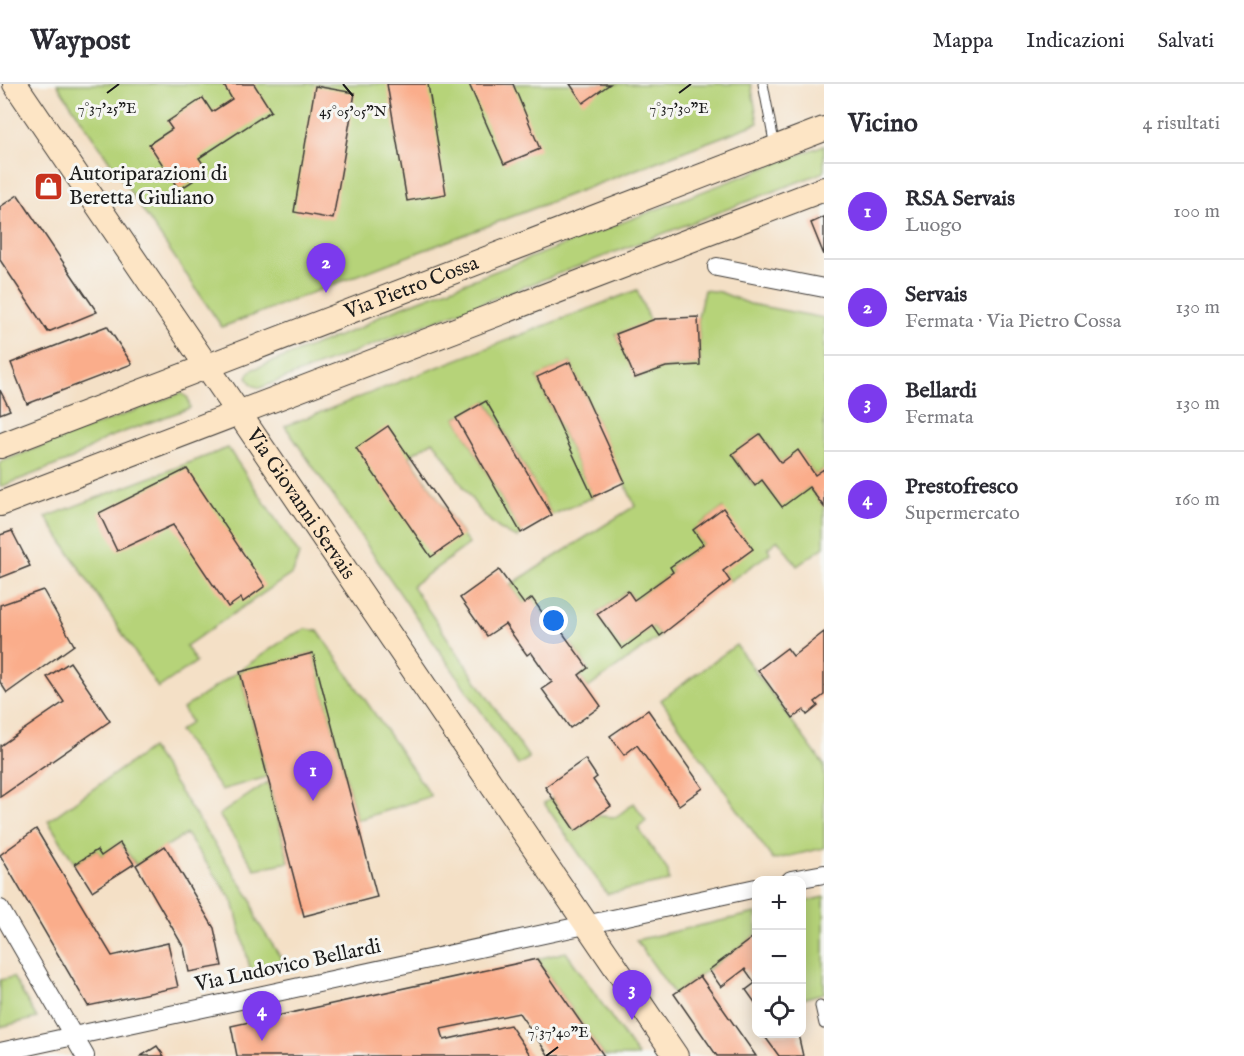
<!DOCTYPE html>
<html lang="it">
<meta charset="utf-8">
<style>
:root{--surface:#fff;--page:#f7f7f7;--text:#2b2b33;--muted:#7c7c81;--line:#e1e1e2;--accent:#7c3aed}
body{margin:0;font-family:"IM FELL English",serif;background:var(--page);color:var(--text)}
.controls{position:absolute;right:18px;bottom:18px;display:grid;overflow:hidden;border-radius:12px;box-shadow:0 3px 15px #0003}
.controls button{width:54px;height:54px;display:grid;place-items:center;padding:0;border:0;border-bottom:2px solid var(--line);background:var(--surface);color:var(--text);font:30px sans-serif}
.you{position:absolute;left:554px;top:537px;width:21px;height:21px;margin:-15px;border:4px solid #fff;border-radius:50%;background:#1a73e8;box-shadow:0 0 0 9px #1a73e833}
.badge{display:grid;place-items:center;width:39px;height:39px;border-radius:50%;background:var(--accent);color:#fff;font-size:20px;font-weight:700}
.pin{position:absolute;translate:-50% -50px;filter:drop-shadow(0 2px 3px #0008)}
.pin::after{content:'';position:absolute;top:32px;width:21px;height:18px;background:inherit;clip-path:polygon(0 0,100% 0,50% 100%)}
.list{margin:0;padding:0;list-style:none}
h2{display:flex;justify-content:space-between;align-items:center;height:78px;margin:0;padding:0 24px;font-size:26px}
h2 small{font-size:20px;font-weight:400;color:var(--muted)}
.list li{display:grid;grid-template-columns:39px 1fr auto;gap:18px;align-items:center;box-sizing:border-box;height:96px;padding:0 24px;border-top:2px solid var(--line)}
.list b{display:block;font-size:22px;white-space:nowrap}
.list p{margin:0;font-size:20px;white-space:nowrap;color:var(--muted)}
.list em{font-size:20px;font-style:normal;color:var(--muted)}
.icon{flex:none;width:33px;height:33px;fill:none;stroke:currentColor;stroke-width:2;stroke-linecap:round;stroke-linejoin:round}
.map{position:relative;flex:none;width:824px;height:972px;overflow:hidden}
header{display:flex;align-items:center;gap:36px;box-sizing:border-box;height:84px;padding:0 30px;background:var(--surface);border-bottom:2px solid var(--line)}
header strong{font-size:28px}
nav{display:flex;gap:33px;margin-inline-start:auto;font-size:21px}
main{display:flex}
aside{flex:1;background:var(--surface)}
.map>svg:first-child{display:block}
.green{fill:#b6d379;stroke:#69784a;stroke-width:1.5}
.building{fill:#faad8b}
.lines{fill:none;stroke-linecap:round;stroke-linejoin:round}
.lane-casing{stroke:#3c3936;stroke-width:11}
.street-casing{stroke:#3c3936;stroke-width:20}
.secondary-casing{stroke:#3c3936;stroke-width:26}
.lane{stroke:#fff;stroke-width:9}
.street{stroke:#fff;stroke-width:18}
.secondary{stroke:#fde5c5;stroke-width:24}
.ticks{fill:none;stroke:#1c1c1c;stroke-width:2}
.labels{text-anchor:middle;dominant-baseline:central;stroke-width:6;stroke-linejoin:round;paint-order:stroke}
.poi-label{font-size:21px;fill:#1c1c1c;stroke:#f6f6f2;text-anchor:start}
.street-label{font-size:21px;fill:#1c1c1c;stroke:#f6f6f2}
.ticks-label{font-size:15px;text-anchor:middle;fill:#1c1c1c;stroke:#f6f6f2;stroke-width:6;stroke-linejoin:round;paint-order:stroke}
</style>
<header>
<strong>Waypost</strong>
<nav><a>Mappa</a><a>Indicazioni</a><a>Salvati</a></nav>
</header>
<main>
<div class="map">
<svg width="824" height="972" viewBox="0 0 824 972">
<rect width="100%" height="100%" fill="#f6f6f2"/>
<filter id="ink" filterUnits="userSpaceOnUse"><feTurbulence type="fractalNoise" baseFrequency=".0167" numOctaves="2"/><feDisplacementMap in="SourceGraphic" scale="12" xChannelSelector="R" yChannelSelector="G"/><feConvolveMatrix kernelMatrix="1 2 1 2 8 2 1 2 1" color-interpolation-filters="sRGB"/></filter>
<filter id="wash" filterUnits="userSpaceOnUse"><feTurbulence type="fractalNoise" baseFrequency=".008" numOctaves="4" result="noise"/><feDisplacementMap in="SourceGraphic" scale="24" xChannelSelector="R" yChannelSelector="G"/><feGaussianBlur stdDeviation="1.35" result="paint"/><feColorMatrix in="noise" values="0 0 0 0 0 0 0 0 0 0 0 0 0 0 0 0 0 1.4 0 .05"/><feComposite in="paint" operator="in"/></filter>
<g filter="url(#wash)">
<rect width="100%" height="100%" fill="#f4e0c6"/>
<g class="green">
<path d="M57 0H751L758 39 222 243Z"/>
<path d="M824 61V88L260 304 252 301 247 293 251 286 362 243 381 231Z"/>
<path d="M637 206 650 238 616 250 636 294 666 283 700 281 698 233 704 206 720 208 750 220 824 234V385L815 391 798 367 781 379 760 350 732 371 754 402 762 396 782 422 809 403 824 423V463L797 482 778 456 768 464 770 469 730 497 723 487V424L693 446 703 460 670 483 673 488 634 516 628 507 597 530 622 564 653 542 660 552 588 604 579 591 588 584 561 545 556 548 533 515 524 520 510 501 635 422 570 278 537 293 593 413 552 431 487 317 456 334 521 449 518 454C476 440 459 389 433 357L409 372 469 460 412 502 529 674 518 681 285 342Z"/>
<path d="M181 309 188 314 190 324 107 354 72 375 0 403V378Z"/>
<path d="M228 364 299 470 293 489 186 562 196 578 158 604 46 433Z"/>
<path d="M306 545 318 547 431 712 357 736 313 569 240 589 267 693 221 706 179 647 191 638 183 625 290 552Z"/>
<path d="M736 561 824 681V764L773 776 661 616Z"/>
<path d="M151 664 251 815 257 837 285 880 251 888 233 817 186 750 136 781 120 759 101 772 97 766 75 780 48 737Z"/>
<path d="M268 698 289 778 255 785 219 731Z"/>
<path d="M552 714 575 747 597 732 616 733 634 719 646 737 638 744 668 787 669 797 607 810 544 719Z"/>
<path d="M824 813V909L802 915V818Z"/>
<path d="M756 829V851L674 910 636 856Z"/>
<path d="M566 868 573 878 638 972H604L537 875Z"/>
<path d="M13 893 37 934 0 943V896Z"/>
</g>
<g id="blocks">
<g class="building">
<path d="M223 0H254L271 27 199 74 208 87 179 106 149 60 172 45 167 38 203 14 212 28 232 15Z"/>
<path d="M387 0H428L446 110 407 117Z"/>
<path d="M469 0H513L540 65 504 80Z"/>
<path d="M570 0H610L583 19Z"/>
<path d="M315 2 355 9 333 135 294 128Z"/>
<path d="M18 111 69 187 97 228 48 248 0 176V123Z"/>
<path d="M824 133V171L811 139Z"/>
<path d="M698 233 700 281 666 283 635 294 616 250 655 235Z"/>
<path d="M107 242 132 280 27 320 11 279Z"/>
<path d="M570 278 625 398 593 413 537 293Z"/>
<path d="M0 306 10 326 0 330Z"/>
<path d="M486 317 552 431 521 449 456 334Z"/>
<path d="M388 342 463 451 431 473 356 364Z"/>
<path d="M760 350 781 379 798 366 815 391 824 385V423L809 403 782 423 762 396 755 402 732 370Z"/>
<path d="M187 385 265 502 243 518 241 514 228 523 173 441 117 467 99 429Z"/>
<path d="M723 424 753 465 723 487 730 497 660 552 653 542 622 565 597 530 628 507 634 516 673 488 670 483 703 460 693 446Z"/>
<path d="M12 447 30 482 0 494V451Z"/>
<path d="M499 486 524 520 532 514 556 548 560 545 588 584 579 591 601 622 570 644 542 605 552 598 531 568 527 571 505 540 487 552 460 514Z"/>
<path d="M43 506 74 561 7 609 0 598V521Z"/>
<path d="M824 548V611L815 618 818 622 807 631 804 626 793 634 758 586 787 564 793 572Z"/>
<path d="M313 569 377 813 304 832 240 588Z"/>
<path d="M70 578 110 637 0 713V662L64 618 47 593Z"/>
<path d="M648 626 703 704 679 721 637 661 624 671 610 652Z"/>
<path d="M585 675 597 693 593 696 611 722 575 747 545 703Z"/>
<path d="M36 745 112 872 168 859 178 903 88 922 0 771Z"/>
<path d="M120 759 134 780 92 807 75 780 97 766 101 772Z"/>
<path d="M165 762 214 844 222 882 189 888 184 864 136 781Z"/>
<path d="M756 851V920L746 906 755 899 745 885 721 903 709 886Z"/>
<path d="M537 875 604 972H549L519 929 441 945 444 956 510 941 531 972H237L231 942Z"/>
<path d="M700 892 756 972H717L674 910Z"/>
<path d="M763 950H798L803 972H779Z"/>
<path d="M157 962 164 972H141Z"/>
</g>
</g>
</g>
<g filter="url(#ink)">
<use href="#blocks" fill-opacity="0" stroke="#3c3936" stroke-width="1.5"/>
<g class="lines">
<defs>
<g id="lane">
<path d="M763 0 775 63"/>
<path d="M820 922 824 940"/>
</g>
<g id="street">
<path d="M717 183 824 204"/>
<path d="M791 796 824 790"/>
<path d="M0 825 85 972"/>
<path d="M0 968 756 804"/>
</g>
<g id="secondary">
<path id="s1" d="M15 0 676 972"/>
<path id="s2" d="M0 362 824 45"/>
<path d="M0 420 824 105"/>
</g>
</defs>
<use href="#lane" class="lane-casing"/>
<use href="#street" class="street-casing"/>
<use href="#secondary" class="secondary-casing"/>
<use href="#lane" class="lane"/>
<use href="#street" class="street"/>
<use href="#secondary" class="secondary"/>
</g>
</g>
<path class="ticks" d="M343 0 353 12M107 9 119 0M679 9 691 0M546 972 558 963"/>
<defs>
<symbol id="shop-square" viewBox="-11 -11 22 22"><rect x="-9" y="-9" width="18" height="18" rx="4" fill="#c8321e" stroke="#f6f6f2"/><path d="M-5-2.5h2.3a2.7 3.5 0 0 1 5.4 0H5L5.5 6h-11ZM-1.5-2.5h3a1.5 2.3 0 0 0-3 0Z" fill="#fff"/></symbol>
</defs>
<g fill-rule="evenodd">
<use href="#shop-square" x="32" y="86" width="33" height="33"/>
</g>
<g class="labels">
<g class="poi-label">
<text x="69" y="90">Autoriparazioni di<tspan x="69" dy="24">Beretta Giuliano</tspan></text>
</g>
<g class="street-label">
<text stroke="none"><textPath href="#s2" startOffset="441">Via Pietro Cossa</textPath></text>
<text stroke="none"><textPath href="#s1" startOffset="508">Via Giovanni Servais</textPath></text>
<text transform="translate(288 882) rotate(-12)">Via Ludovico Bellardi</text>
</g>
</g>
<g class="ticks-label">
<text x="107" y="29">7°37'25"E</text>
<text x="679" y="29">7°37'30"E</text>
<text x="353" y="32">45°05'05"N</text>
<text x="558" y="953">7°37'40"E</text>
</g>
</svg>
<div class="controls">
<button>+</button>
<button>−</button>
<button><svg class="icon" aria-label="locate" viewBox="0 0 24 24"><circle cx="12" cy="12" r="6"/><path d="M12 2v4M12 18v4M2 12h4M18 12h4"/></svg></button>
</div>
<div class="you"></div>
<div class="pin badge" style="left:313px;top:717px">1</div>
<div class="pin badge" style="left:326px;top:209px">2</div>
<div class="pin badge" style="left:632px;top:936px">3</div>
<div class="pin badge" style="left:262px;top:957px">4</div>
</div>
<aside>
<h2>Vicino<small>4 risultati</small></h2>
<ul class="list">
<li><span class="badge">1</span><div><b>RSA Servais</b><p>Luogo</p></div><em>100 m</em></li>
<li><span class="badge">2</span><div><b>Servais</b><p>Fermata · Via Pietro Cossa</p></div><em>130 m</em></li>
<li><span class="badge">3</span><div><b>Bellardi</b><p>Fermata</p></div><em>130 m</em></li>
<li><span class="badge">4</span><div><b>Prestofresco</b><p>Supermercato</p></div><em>160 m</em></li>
</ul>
</aside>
</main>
